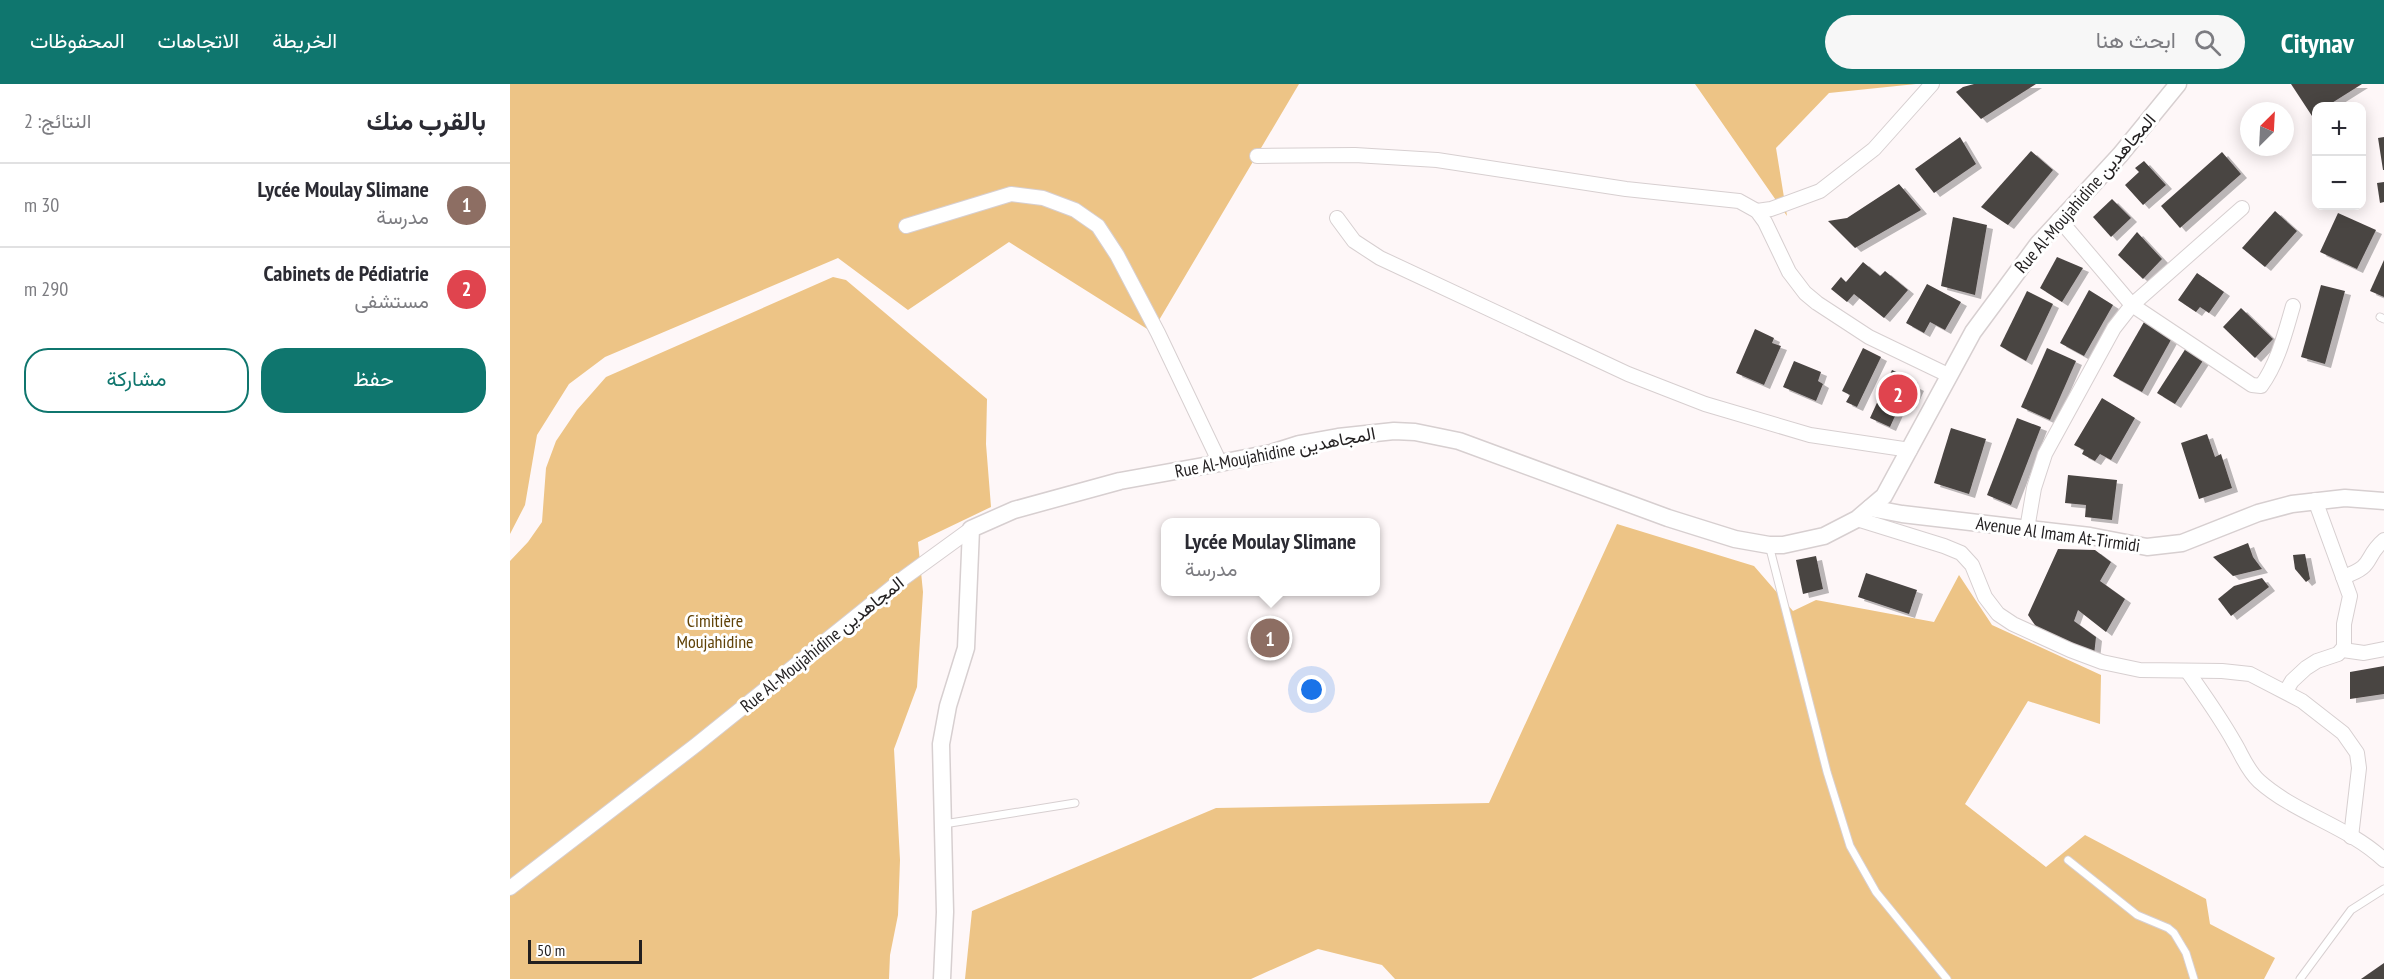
<!DOCTYPE html>
<html lang="ar">
<meta charset="utf-8">
<style>
:root{--surface:#fff;--page:#f7f7f7;--text:#2b2b33;--muted:#7c7c81;--line:#e1e1e2;--accent:#0f766e}
body{margin:0;font-family:"PT Sans Narrow",Vazirmatn,sans-serif;background:var(--page);color:var(--text);direction:rtl}
.controls{position:absolute;right:18px;top:18px;display:grid;overflow:hidden;border-radius:12px;box-shadow:0 3px 15px #0003}
.controls button{width:54px;height:54px;display:grid;place-items:center;padding:0;border:0;border-bottom:2px solid var(--line);background:var(--surface);color:var(--text);font:30px sans-serif}
.compass{position:absolute;left:1730px;top:18px;width:54px;height:54px;border-radius:50%;background:var(--surface);box-shadow:0 3px 15px #0003;rotate:24deg}
.scale{position:absolute;left:18px;bottom:15px;width:114px;box-sizing:border-box;padding-left:6px;border:3px solid #221f20;border-top:0;font-size:16px;line-height:21px;white-space:nowrap;color:#221f20;-webkit-text-stroke:4px #fff;paint-order:stroke}
.you{position:absolute;left:802px;top:606px;width:21px;height:21px;margin:-15px;border:4px solid #fff;border-radius:50%;background:#1a73e8;box-shadow:0 0 0 9px #1a73e833}
.badge{display:grid;place-items:center;width:39px;height:39px;border-radius:50%;background:var(--accent);color:#fff;font-size:20px;font-weight:700}
.pin{position:absolute;translate:-50% -50%;border:3px solid #fff;box-shadow:0 2px 6px #0006}
.popup{position:absolute;left:651px;top:434px;width:219px;height:78px;box-sizing:border-box;display:grid;place-content:center;border-radius:12px;background:var(--surface);filter:drop-shadow(0 2px 4px #0005);font-size:20px;white-space:nowrap;color:var(--muted)}
.popup b{font-size:22px;color:var(--text)}
.popup::after{content:'';position:absolute;left:50%;top:100%;margin-left:-12px;border:12px solid transparent;border-top-color:var(--surface)}
.list{margin:0;padding:0;list-style:none}
h2{display:flex;justify-content:space-between;align-items:center;height:78px;margin:0;padding:0 24px;font-size:26px}
h2 small{font-size:20px;font-weight:400;color:var(--muted)}
.list li{display:grid;grid-template-columns:39px 1fr auto;gap:18px;align-items:center;box-sizing:border-box;height:84px;padding:0 24px;border-top:2px solid var(--line)}
.list b{display:block;font-size:22px;white-space:nowrap}
.list p{margin:0;font-size:20px;white-space:nowrap;color:var(--muted)}
.list em{font-size:20px;font-style:normal;color:var(--muted)}
.actions{display:flex;gap:12px;padding:18px 24px}
.actions a{flex:1;padding:14px 0;border:2px solid var(--accent);border-radius:24px;text-align:center;font-size:21px;color:var(--accent)}
.actions .main{background:var(--accent);color:#fff}
.icon{flex:none;width:33px;height:33px;fill:none;stroke:currentColor;stroke-width:2;stroke-linecap:round;stroke-linejoin:round}
.map{position:relative;flex:none;width:1874px;height:895px;overflow:hidden;direction:ltr}
header{display:flex;align-items:center;gap:36px;box-sizing:border-box;height:84px;padding:0 30px;background:var(--accent);color:#fff}
header strong{font-size:28px}
nav{display:flex;gap:33px;margin-inline-start:auto;font-size:21px}
.search{width:420px;height:54px;background:var(--page);display:flex;align-items:center;gap:15px;box-sizing:border-box;padding:0 21px;border-radius:33px;color:var(--muted);font-size:22px}
main{display:flex}
aside{flex:1;background:var(--surface)}
.map>svg:first-child{display:block}
.green{fill:#edc486}
.building{fill:#4a4442;filter:url(#shadow)}
.lines{fill:none;stroke-linecap:round;stroke-linejoin:round}
.service-casing{stroke:#d7cfd0;stroke-width:9}
.minor-casing{stroke:#d7cfd0;stroke-width:16}
.tertiary-casing{stroke:#d7cfd0;stroke-width:19}
.service{stroke:#fff;stroke-width:7}
.minor{stroke:#fff;stroke-width:14}
.tertiary{stroke:#fff;stroke-width:16}
.labels{text-anchor:middle;dominant-baseline:central;stroke-width:6;stroke-linejoin:round;paint-order:stroke}
.street-label{font-size:18px;fill:#221f20;stroke:#fff}
.park-label{font-size:18px;fill:#604207;stroke:#fff}
</style>
<header>
<strong>Citynav</strong>
<div class="search"><svg class="icon" aria-label="search" viewBox="0 0 24 24"><circle cx="10" cy="10" r="6"/><path d="M15 15l6 6"/></svg>ابحث هنا</div>
<nav><a>الخريطة</a><a>الاتجاهات</a><a>المحفوظات</a></nav>
</header>
<main>
<div class="map">
<svg width="1874" height="895" viewBox="0 0 1874 895">
<defs>
<filter id="shadow"><feDropShadow dx="6" dy="4" stdDeviation="0" flood-color="#0004"/></filter>
</defs>
<rect width="100%" height="100%" fill="#fef7f8"/>
<g class="green">
<path d="M0 0H789L642 248 499 158 398 226 328 174 95 273 59 300 27 351 15 421 0 450Z"/>
<path d="M1185 0H1406L1319 9 1266 64 1277 132Z"/>
<path d="M323 193 336 196 477 315 476 360 481 423 408 458 413 508 407 603 384 665 390 776 388 831 380 871 379 895H0V477L18 458 32 438 36 384 46 357 67 326 96 293Z"/>
<path d="M1107 440 1244 482 1283 527 1306 516 1424 538 1449 491 1482 541 1591 591 1590 640 1518 617 1455 720 1536 783 1575 751 1696 815 1700 840 1765 874 1754 895H885L872 881 808 865 741 895H455L462 827 706 724 979 719Z"/>
</g>
<g class="building">
<path d="M1464 0H1526L1471 35 1446 8 1453 3Z"/>
<path d="M1781 0H1852L1817 22H1806V29L1802 32Z"/>
<path d="M1450 53 1466 80 1424 109 1405 85Z"/>
<path d="M1874 53V86H1873L1868 54Z"/>
<path d="M1521 67 1543 86 1498 141 1471 123Z"/>
<path d="M1712 68 1731 90 1670 144 1651 122Z"/>
<path d="M1634 77 1656 101 1633 121 1615 101 1629 88 1625 84Z"/>
<path d="M1874 98V118L1870 119 1867 99Z"/>
<path d="M1389 100 1411 126 1345 164 1318 137 1337 134Z"/>
<path d="M1602 115 1621 134 1601 153 1583 133Z"/>
<path d="M1765 127 1787 147 1755 183 1732 164Z"/>
<path d="M1828 129 1866 146 1847 185 1810 168Z"/>
<path d="M1443 133 1477 141 1465 211 1431 202Z"/>
<path d="M1627 148 1652 175 1633 195 1608 171Z"/>
<path d="M1547 173 1573 184 1552 218 1530 204Z"/>
<path d="M1874 176V213L1860 207Z"/>
<path d="M1353 178 1370 192 1375 187 1398 206 1374 234 1344 210 1337 218 1321 205 1331 193 1336 198Z"/>
<path d="M1687 189 1714 208 1699 229 1690 223 1686 228 1668 216Z"/>
<path d="M1417 200 1451 218 1435 246 1420 238 1414 249 1396 239Z"/>
<path d="M1811 201 1835 207 1815 280 1791 273Z"/>
<path d="M1579 206 1603 221 1574 272 1550 259Z"/>
<path d="M1517 207 1543 220 1516 277 1490 262Z"/>
<path d="M1731 224 1763 255 1745 274 1713 243Z"/>
<path d="M1634 238 1662 254 1632 308 1603 292Z"/>
<path d="M1245 245 1264 254 1262 259 1271 262 1254 301 1226 289Z"/>
<path d="M1353 264 1371 273 1347 323 1336 318 1340 311 1332 307Z"/>
<path d="M1537 264 1566 277 1540 336 1511 323Z"/>
<path d="M1676 264 1694 275 1665 320 1647 309Z"/>
<path d="M1284 277 1311 288 1308 297 1313 300 1306 317 1273 303Z"/>
<path d="M1382 286 1402 295 1400 299 1408 303 1400 320 1395 317 1393 322 1390 321 1380 343 1360 334Z"/>
<path d="M1592 314 1625 334 1601 376 1590 370 1585 377 1572 370 1574 366 1564 361Z"/>
<path d="M1507 334 1531 343 1501 421 1477 411Z"/>
<path d="M1441 344 1476 355 1459 410 1424 399Z"/>
<path d="M1697 350 1705 373 1711 370 1722 404 1689 415 1671 359Z"/>
<path d="M1558 391 1607 396 1602 436 1575 433 1576 421 1555 419Z"/>
<path d="M1738 459 1743 473 1752 485 1723 492 1703 473Z"/>
<path d="M1548 465 1585 466 1601 478 1590 497 1615 515 1596 548 1568 526 1564 537 1586 553 1584 571 1527 544 1518 531Z"/>
<path d="M1795 470 1800 495 1796 498 1785 485 1783 471Z"/>
<path d="M1306 472 1313 505 1293 510 1286 476Z"/>
<path d="M1356 489 1407 506 1399 530 1348 513Z"/>
<path d="M1752 494 1759 503 1721 532 1708 515 1724 502Z"/>
<path d="M1874 582V610L1840 615V588Z"/>
<path d="M1874 879V895H1851Z"/>
</g>
<g class="lines">
<defs>
<g id="service">
<path d="M1870 233 1874 235"/>
<path d="M1259 461 1317 688 1340 762 1366 808 1437 895"/>
<path d="M434 740 565 719"/>
<path d="M1558 776 1627 831 1658 844 1664 849 1676 869 1684 895"/>
<path d="M1790 895 1841 826 1874 805"/>
</g>
<g id="minor">
<path d="M747 72 845 71 927 76 1116 105 1229 117 1247 127 1255 138 1279 188 1295 209 1307 219 1359 253 1438 291"/>
<path d="M1247 127 1261 125 1310 107 1364 65 1422 0"/>
<path d="M827 134 844 157 870 174 1118 290 1195 320 1300 351 1400 366"/>
<path d="M1549 135 1622 221 1742 301 1751 302C1768 279 1775 249 1783 222"/>
<path d="M396 142 501 110 533 114 565 126 588 142 607 171 648 249 710 379"/>
<path d="M1347 435 1434 462 1451 469 1462 481 1475 513 1488 530 1503 540 1560 566 1592 578 1630 586 1712 587 1740 590 1792 617 1833 649 1847 669 1849 684 1841 753"/>
<path d="M1517 445 1524 404 1535 370 1604 244 1622 221 1732 124"/>
<path d="M1833 493C1866 482 1853 474 1874 456"/>
<path d="M1833 566 1854 569 1874 565"/>
<path d="M1678 588C1694 611 1710 633 1724 658 1732 671 1737 686 1749 697 1786 730 1838 742 1874 776"/>
<path d="M1776 607 1782 597 1796 584 1807 577 1828 570 1834 563V540L1840 512 1805 416"/>
<path d="M0 804 186 661 395 493 461 445"/>
</g>
<g id="tertiary">
<path d="M1360 424 1392 430 1580 452 1637 463 1672 459 1748 429 1782 420 1835 414 1874 417"/>
<path d="M432 895 435 828 431 660 438 622 456 564 461 445 504 426 610 397 710 379 761 369 789 360 828 353 884 347 905 348 949 357 1158 434 1225 455 1259 461H1273L1314 452 1347 435 1374 412 1463 248 1528 160 1610 71 1668 0"/>
</g>
</defs>
<use href="#service" class="service-casing"/>
<use href="#minor" class="minor-casing"/>
<use href="#tertiary" class="tertiary-casing"/>
<use href="#service" class="service"/>
<use href="#minor" class="minor"/>
<use href="#tertiary" class="tertiary"/>
</g>
<g class="labels">
<g class="street-label">
<text transform="translate(1575 109) rotate(-49)">Rue Al-Moujahidine المجاهدين</text>
<text transform="translate(765 368) rotate(-11)">Rue Al-Moujahidine المجاهدين</text>
<text transform="translate(1548 450) rotate(8)">Avenue Al Imam At-Tirmidi</text>
<text transform="translate(312 560) rotate(-39)">Rue Al-Moujahidine المجاهدين</text>
</g>
<g class="park-label">
<text x="205" y="536">Cimitière<tspan x="205" dy="21">Moujahidine</tspan></text>
</g>
</g>
</svg>
<div class="controls">
<button>+</button>
<button>−</button>
</div>
<svg class="compass" viewBox="-18 -18 36 36"><path d="M0-13l5 13h-10z" fill="#e53935"/><path d="M0 13l5-13h-10z" fill="#7c7c81"/></svg>
<div class="scale">50 m</div>
<div class="you"></div>
<div class="pin badge" style="left:760px;top:554px;background:#8d6e63">1</div>
<div class="popup"><b>Lycée Moulay Slimane</b>مدرسة</div>
<div class="pin badge" style="left:1388px;top:310px;background:#e0444e">2</div>
</div>
<aside>
<h2>بالقرب منك<small>النتائج: 2</small></h2>
<ul class="list">
<li><span class="badge" style="background:#8d6e63">1</span><div><b>Lycée Moulay Slimane</b><p>مدرسة</p></div><em>30 m</em></li>
<li><span class="badge" style="background:#e0444e">2</span><div><b>Cabinets de Pédiatrie</b><p>مستشفى</p></div><em>290 m</em></li>
</ul>
<div class="actions"><a class="main">حفظ</a><a>مشاركة</a></div>
</aside>
</main>
